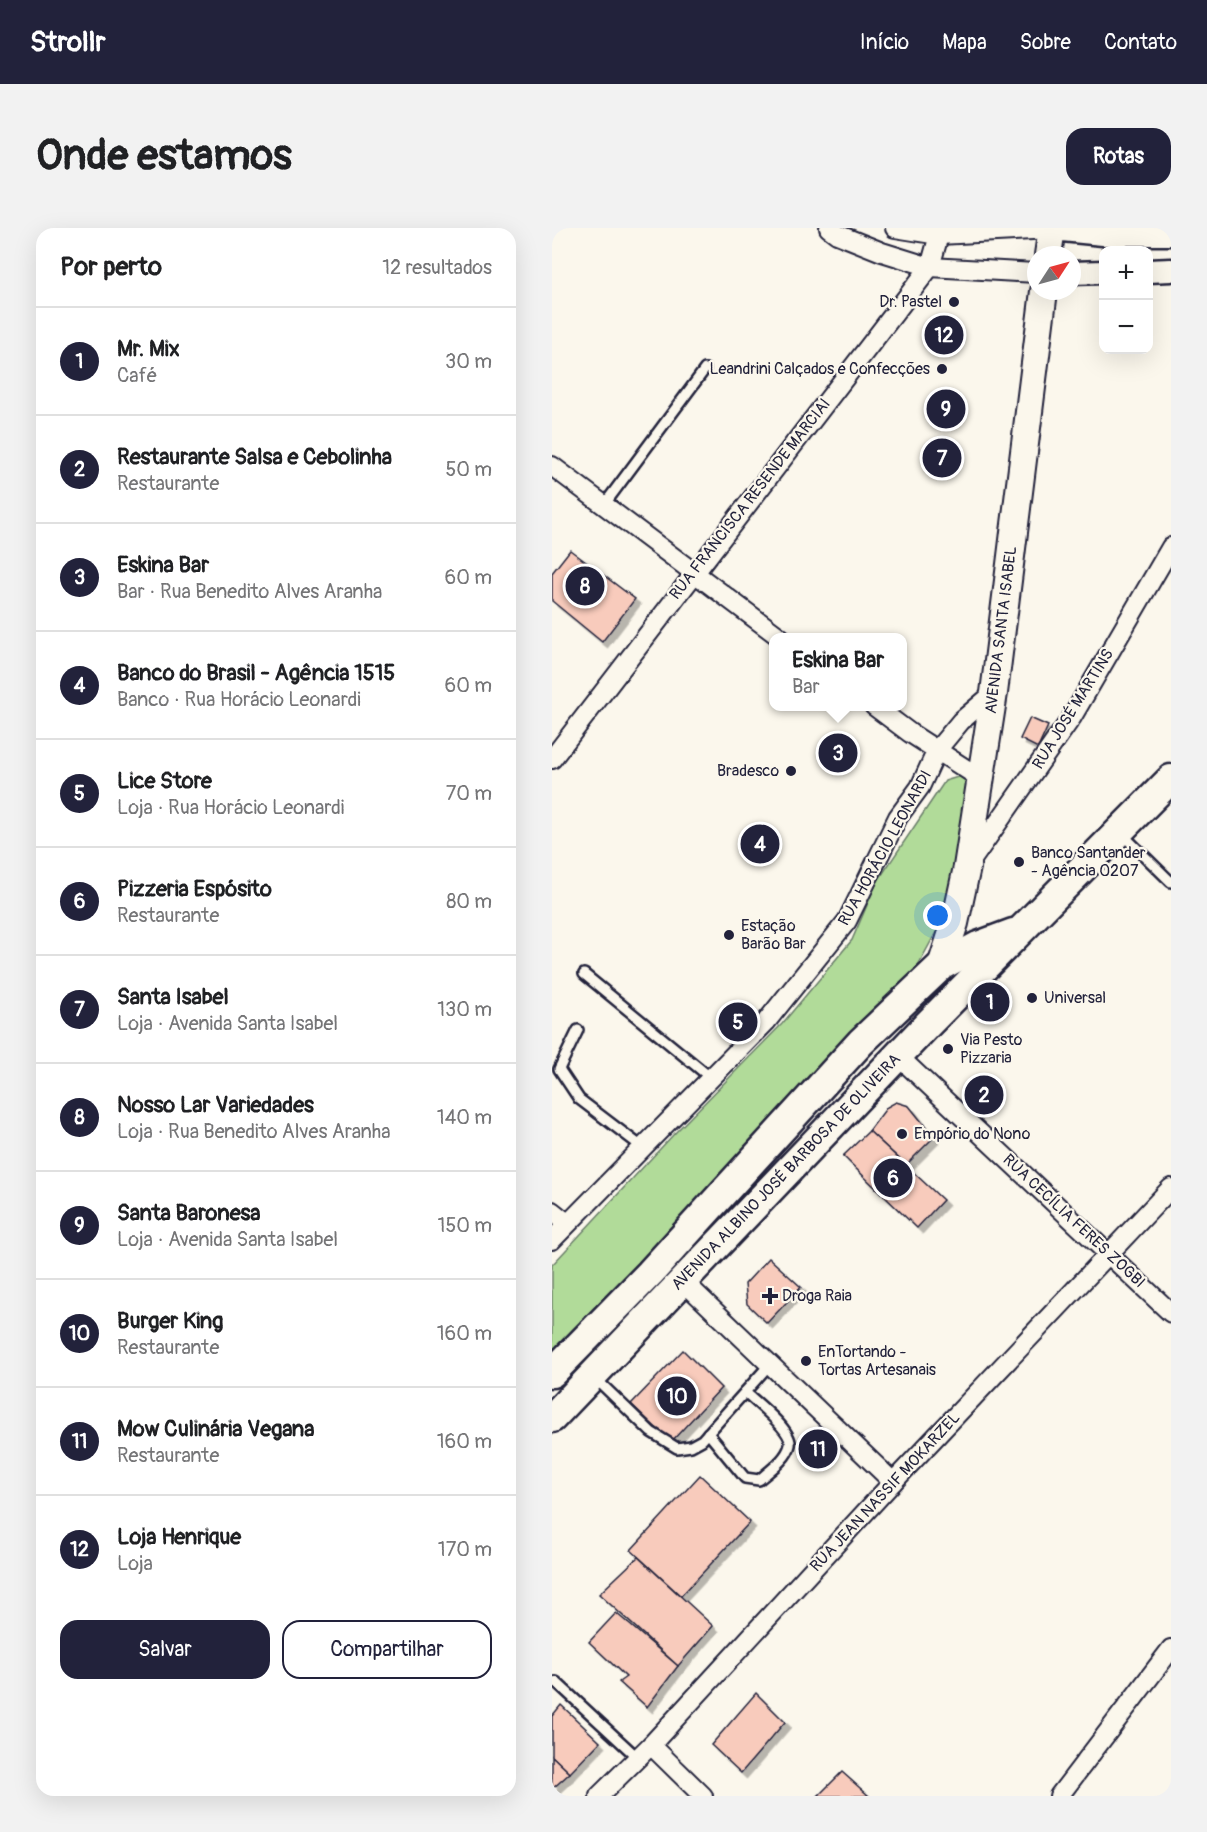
<!DOCTYPE html>
<html lang="pt">
<meta charset="utf-8">
<style>
:root{--surface:#fff;--page:#f2f2f2;--text:#202124;--muted:#757577;--line:#e0e0e0;--accent:#22223b}
body{margin:0;font-family:Pangolin,sans-serif;background:var(--page);color:var(--text)}
.controls{position:absolute;right:18px;top:18px;display:grid;overflow:hidden;border-radius:12px;box-shadow:0 6px 24px #0002}
.controls button{width:54px;height:54px;display:grid;place-items:center;padding:0;border:0;border-bottom:2px solid var(--line);background:var(--surface);color:var(--text);font:30px sans-serif}
.compass{position:absolute;left:475px;top:18px;width:54px;height:54px;border-radius:50%;background:var(--surface);box-shadow:0 6px 24px #0002;rotate:54deg}
.you{position:absolute;left:386px;top:688px;width:21px;height:21px;margin:-15px;border:4px solid #fff;border-radius:50%;background:#1a73e8;box-shadow:0 0 0 9px #1a73e833}
.badge{display:grid;place-items:center;width:39px;height:39px;border-radius:50%;background:var(--accent);color:#fff;font-size:20px;font-weight:700}
.pin{position:absolute;translate:-50% -50%;border:3px solid #fff;box-shadow:0 2px 6px #0006}
.popup{position:absolute;left:217px;top:405px;width:138px;height:78px;box-sizing:border-box;display:grid;place-content:center;border-radius:12px;background:var(--surface);filter:drop-shadow(0 2px 4px #0005);font-size:20px;white-space:nowrap;color:var(--muted)}
.popup b{font-size:22px;color:var(--text)}
.popup::after{content:'';position:absolute;left:50%;top:100%;margin-left:-12px;border:12px solid transparent;border-top-color:var(--surface)}
.list{margin:0;padding:0;list-style:none}
h2{display:flex;justify-content:space-between;align-items:center;height:78px;margin:0;padding:0 24px;font-size:26px}
h2 small{font-size:20px;font-weight:400;color:var(--muted)}
.list li{display:grid;grid-template-columns:39px 1fr auto;gap:18px;align-items:center;box-sizing:border-box;height:108px;padding:0 24px;border-top:2px solid var(--line)}
.list b{display:block;font-size:22px;white-space:nowrap}
.list p{margin:0;font-size:20px;white-space:nowrap;color:var(--muted)}
.list em{font-size:20px;font-style:normal;color:var(--muted)}
.actions{display:flex;gap:12px;padding:18px 24px}
.actions a{flex:1;padding:14px 0;border:2px solid var(--accent);border-radius:18px;text-align:center;font-size:21px;color:var(--accent)}
.actions .main{background:var(--accent);color:#fff}
.map{position:relative;flex:none;width:619px;height:1568px;overflow:hidden;border-radius:18px}
header{display:flex;align-items:center;gap:36px;box-sizing:border-box;height:84px;padding:0 30px;background:var(--accent);color:#fff}
header strong{font-size:28px}
nav{display:flex;gap:33px;margin-inline-start:auto;font-size:21px}
.intro{display:flex;align-items:center;justify-content:space-between;box-sizing:border-box;height:144px;padding:0 36px}
h1{margin:0;font-size:42px}
.button{padding:15px 27px;border-radius:18px;background:var(--accent);color:#fff;font-size:21px;font-weight:700}
main{display:flex;gap:36px;padding:0 36px}
aside{flex:1;background:var(--surface);border-radius:18px;box-shadow:0 6px 24px #0002}
.map>svg:first-child{display:block}
.green{fill:#b1db99;stroke:#6a7e6a;stroke-width:1.5}
.building{fill:#f8cbbc;stroke:#22223b;stroke-width:1.5;filter:url(#shadow)}
.lines{fill:none;stroke-linecap:round;stroke-linejoin:round}
.service-casing{stroke:#22223b;stroke-width:14}
.minor-casing{stroke:#22223b;stroke-width:22}
.tertiary-casing{stroke:#22223b;stroke-width:27}
.secondary-casing{stroke:#22223b;stroke-width:30}
.primary-casing{stroke:#22223b;stroke-width:33}
.service{stroke:#fbf7ec;stroke-width:9}
.minor{stroke:#fbf7ec;stroke-width:18}
.tertiary{stroke:#fbf7ec;stroke-width:22}
.secondary{stroke:#fbf7ec;stroke-width:26}
.primary{stroke:#fbf7ec;stroke-width:28}
.poi-dot{fill:#22223b;stroke:#fbf7ec;stroke-width:2}
.labels{text-anchor:middle;dominant-baseline:central;stroke-width:4.5;stroke-linejoin:round;paint-order:stroke}
.poi-label{font-size:16px;fill:#22223b;stroke:#fbf7ec;text-anchor:start}
.street-label{font-size:16px;fill:#22223b;stroke:#fbf7ec}
</style>
<header>
<strong>Strollr</strong>
<nav><a>Início</a><a>Mapa</a><a>Sobre</a><a>Contato</a></nav>
</header>
<div class="intro"><h1>Onde estamos</h1><a class="button">Rotas</a></div>
<main>
<aside>
<h2>Por perto<small>12 resultados</small></h2>
<ul class="list">
<li><span class="badge">1</span><div><b>Mr. Mix</b><p>Café</p></div><em>30 m</em></li>
<li><span class="badge">2</span><div><b>Restaurante Salsa e Cebolinha</b><p>Restaurante</p></div><em>50 m</em></li>
<li><span class="badge">3</span><div><b>Eskina Bar</b><p>Bar · Rua Benedito Alves Aranha</p></div><em>60 m</em></li>
<li><span class="badge">4</span><div><b>Banco do Brasil - Agência 1515</b><p>Banco · Rua Horácio Leonardi</p></div><em>60 m</em></li>
<li><span class="badge">5</span><div><b>Lice Store</b><p>Loja · Rua Horácio Leonardi</p></div><em>70 m</em></li>
<li><span class="badge">6</span><div><b>Pizzeria Espósito</b><p>Restaurante</p></div><em>80 m</em></li>
<li><span class="badge">7</span><div><b>Santa Isabel</b><p>Loja · Avenida Santa Isabel</p></div><em>130 m</em></li>
<li><span class="badge">8</span><div><b>Nosso Lar Variedades</b><p>Loja · Rua Benedito Alves Aranha</p></div><em>140 m</em></li>
<li><span class="badge">9</span><div><b>Santa Baronesa</b><p>Loja · Avenida Santa Isabel</p></div><em>150 m</em></li>
<li><span class="badge">10</span><div><b>Burger King</b><p>Restaurante</p></div><em>160 m</em></li>
<li><span class="badge">11</span><div><b>Mow Culinária Vegana</b><p>Restaurante</p></div><em>160 m</em></li>
<li><span class="badge">12</span><div><b>Loja Henrique</b><p>Loja</p></div><em>170 m</em></li>
</ul>
<div class="actions"><a class="main">Salvar</a><a>Compartilhar</a></div>
</aside>
<div class="map">
<svg width="619" height="1568" viewBox="0 0 619 1568">
<defs>
<filter id="shadow"><feDropShadow dx="5.5" dy="5.5" stdDeviation="0" flood-color="#0004"/></filter>
</defs>
<rect width="100%" height="100%" fill="#fbf7ec"/>
<filter id="ink" filterUnits="userSpaceOnUse"><feTurbulence type="fractalNoise" baseFrequency=".0167" numOctaves="2"/><feDisplacementMap in="SourceGraphic" scale="12" xChannelSelector="R" yChannelSelector="G"/><feConvolveMatrix kernelMatrix="1 2 1 2 8 2 1 2 1" color-interpolation-filters="sRGB"/></filter>
<g filter="url(#ink)">
<path class="green" d="M409 548 418 559 390 693 364 741 0 1126V1037L122 906 230 796 300 712 325 654 393 553Z"/>
<g class="building">
<path d="M18 322 83 371 50 414 0 373V345Z"/>
<path d="M478 490 496 498 486 520 468 511Z"/>
<path d="M344 874 357 878 382 909 354 937 317 903 335 879Z"/>
<path d="M317 903 391 972 365 1000 291 928Z"/>
<path d="M217 1030 249 1059 215 1095 195 1076 193 1056Z"/>
<path d="M131 1122 169 1160 119 1214 79 1176Z"/>
<path d="M148 1247 198 1294 129 1368 79 1322Z"/>
<path d="M86 1329 161 1398 126 1438 47 1366Z"/>
<path d="M64 1385 126 1438 95 1479 67 1454 74 1449 37 1414Z"/>
<path d="M204 1465 233 1494 189 1545 159 1517Z"/>
<path d="M9 1477 48 1514 18 1545 0 1528V1488Z"/>
<path d="M0 1528 18 1545 0 1561Z"/>
<path d="M290 1544 317 1568H266Z"/>
</g>
<g class="lines">
<defs>
<g id="service">
<path d="M52 277 153 141"/>
<path d="M569 605 619 654"/>
<path d="M32 746 159 850"/>
<path d="M26 802 7 841 27 871 90 919"/>
<path d="M42 1149 99 1204 125 1220 139 1218 150 1212 218 1136"/>
<path d="M156 1205 193 1250 207 1252C217 1243 235 1231 238 1217 241 1203 204 1174 193 1164"/>
<path d="M4 1454 86 1530"/>
</g>
<g id="minor">
<path d="M277 0 285 6 330 24 378 39 484 45"/>
<path d="M343 0 387 7 500 1"/>
<path d="M0 238 229 410"/>
<path d="M322 478 358 505 428 550"/>
<path d="M0 531 378 39 387 7"/>
<path d="M417 636 520 489 619 319"/>
<path d="M346 828 619 1085"/>
<path d="M0 983 15 995"/>
<path d="M0 1012 214 794 295 693 346 589 368 559 385 522 409 493 442 465"/>
<path d="M131 1053 341 1254"/>
<path d="M99 1517 151 1568"/>
<path d="M47 1568 99 1517 341 1254 619 960"/>
<path d="M507 1568 619 1421"/>
</g>
<g id="tertiary">
<path d="M500 1 551 6H619"/>
<path d="M596 43 619 42"/>
<path d="M520 45 552 44"/>
</g>
<g id="secondary">
<path d="M496 27 500 0"/>
<path d="M389 738 403 695 415 639 442 465 492 63"/>
</g>
<g id="primary">
<path d="M0 1145 98 1045 309 814 389 738 426 718 461 705"/>
<path d="M0 1190 376 796 619 551"/>
</g>
</defs>
<use href="#service" class="service-casing"/>
<use href="#minor" class="minor-casing"/>
<use href="#tertiary" class="tertiary-casing"/>
<use href="#secondary" class="secondary-casing"/>
<use href="#primary" class="primary-casing"/>
<use href="#service" class="service"/>
<use href="#minor" class="minor"/>
<use href="#tertiary" class="tertiary"/>
<use href="#secondary" class="secondary"/>
<use href="#primary" class="primary"/>
</g>
</g>
<g class="poi-dot">
<circle cx="402" cy="74" r="6"/>
<circle cx="390" cy="141" r="6"/>
<circle cx="239" cy="543" r="6"/>
<circle cx="467" cy="634" r="6"/>
<circle cx="177" cy="707" r="6"/>
<circle cx="480" cy="770" r="6"/>
<circle cx="396" cy="821" r="6"/>
<circle cx="350" cy="906" r="6"/>
<path d="M215 1059h6v6h6v6h-6v6h-6v-6h-6v-6h6z"/>
<circle cx="254" cy="1133" r="6"/>
</g>
<g class="labels">
<g class="poi-label">
<text x="390" y="74" text-anchor="end">Dr. Pastel</text>
<text x="378" y="141" text-anchor="end">Leandrini Calçados e Confecções</text>
<text x="227" y="543" text-anchor="end">Bradesco</text>
<text x="479" y="625">Banco Santander<tspan x="479" dy="18">- Agência 0207</tspan></text>
<text x="189" y="698">Estação<tspan x="189" dy="18">Barão Bar</tspan></text>
<text x="492" y="770">Universal</text>
<text x="408" y="812">Via Pesto<tspan x="408" dy="18">Pizzaria</tspan></text>
<text x="362" y="906">Empório do Nono</text>
<text x="230" y="1068">Droga Raia</text>
<text x="266" y="1124">EnTortando -<tspan x="266" dy="18">Tortas Artesanais</tspan></text>
</g>
<g class="street-label">
<text transform="translate(198 271) rotate(-52)">RUA FRANCISCA RESENDE MARCIAI</text>
<text transform="translate(449 402) rotate(-83)">AVENIDA SANTA ISABEL</text>
<text transform="translate(521 481) rotate(-58)">RUA JOSÉ MARTINS</text>
<text transform="translate(333 620) rotate(-61)">RUA HORÁCIO LEONARDI</text>
<text transform="translate(234 944) rotate(-46)">AVENIDA ALBINO JOSÉ BARBOSA DE OLIVEIRA</text>
<text transform="translate(522 993) rotate(43)">RUA CECÍLIA FERES ZOGBI</text>
<text transform="translate(333 1264) rotate(-47)">RUA JEAN NASSIF MOKARZEL</text>
</g>
</g>
</svg>
<div class="controls">
<button>+</button>
<button>−</button>
</div>
<svg class="compass" viewBox="-18 -18 36 36"><path d="M0-13l5 13h-10z" fill="#e53935"/><path d="M0 13l5-13h-10z" fill="#757577"/></svg>
<div class="you"></div>
<div class="pin badge" style="left:438px;top:774px">1</div>
<div class="pin badge" style="left:432px;top:867px">2</div>
<div class="pin badge" style="left:286px;top:525px">3</div>
<div class="popup"><b>Eskina Bar</b>Bar</div>
<div class="pin badge" style="left:208px;top:616px">4</div>
<div class="pin badge" style="left:186px;top:794px">5</div>
<div class="pin badge" style="left:341px;top:950px">6</div>
<div class="pin badge" style="left:390px;top:230px">7</div>
<div class="pin badge" style="left:33px;top:358px">8</div>
<div class="pin badge" style="left:394px;top:181px">9</div>
<div class="pin badge" style="left:125px;top:1168px">10</div>
<div class="pin badge" style="left:266px;top:1221px">11</div>
<div class="pin badge" style="left:392px;top:107px">12</div>
</div>
</main>
